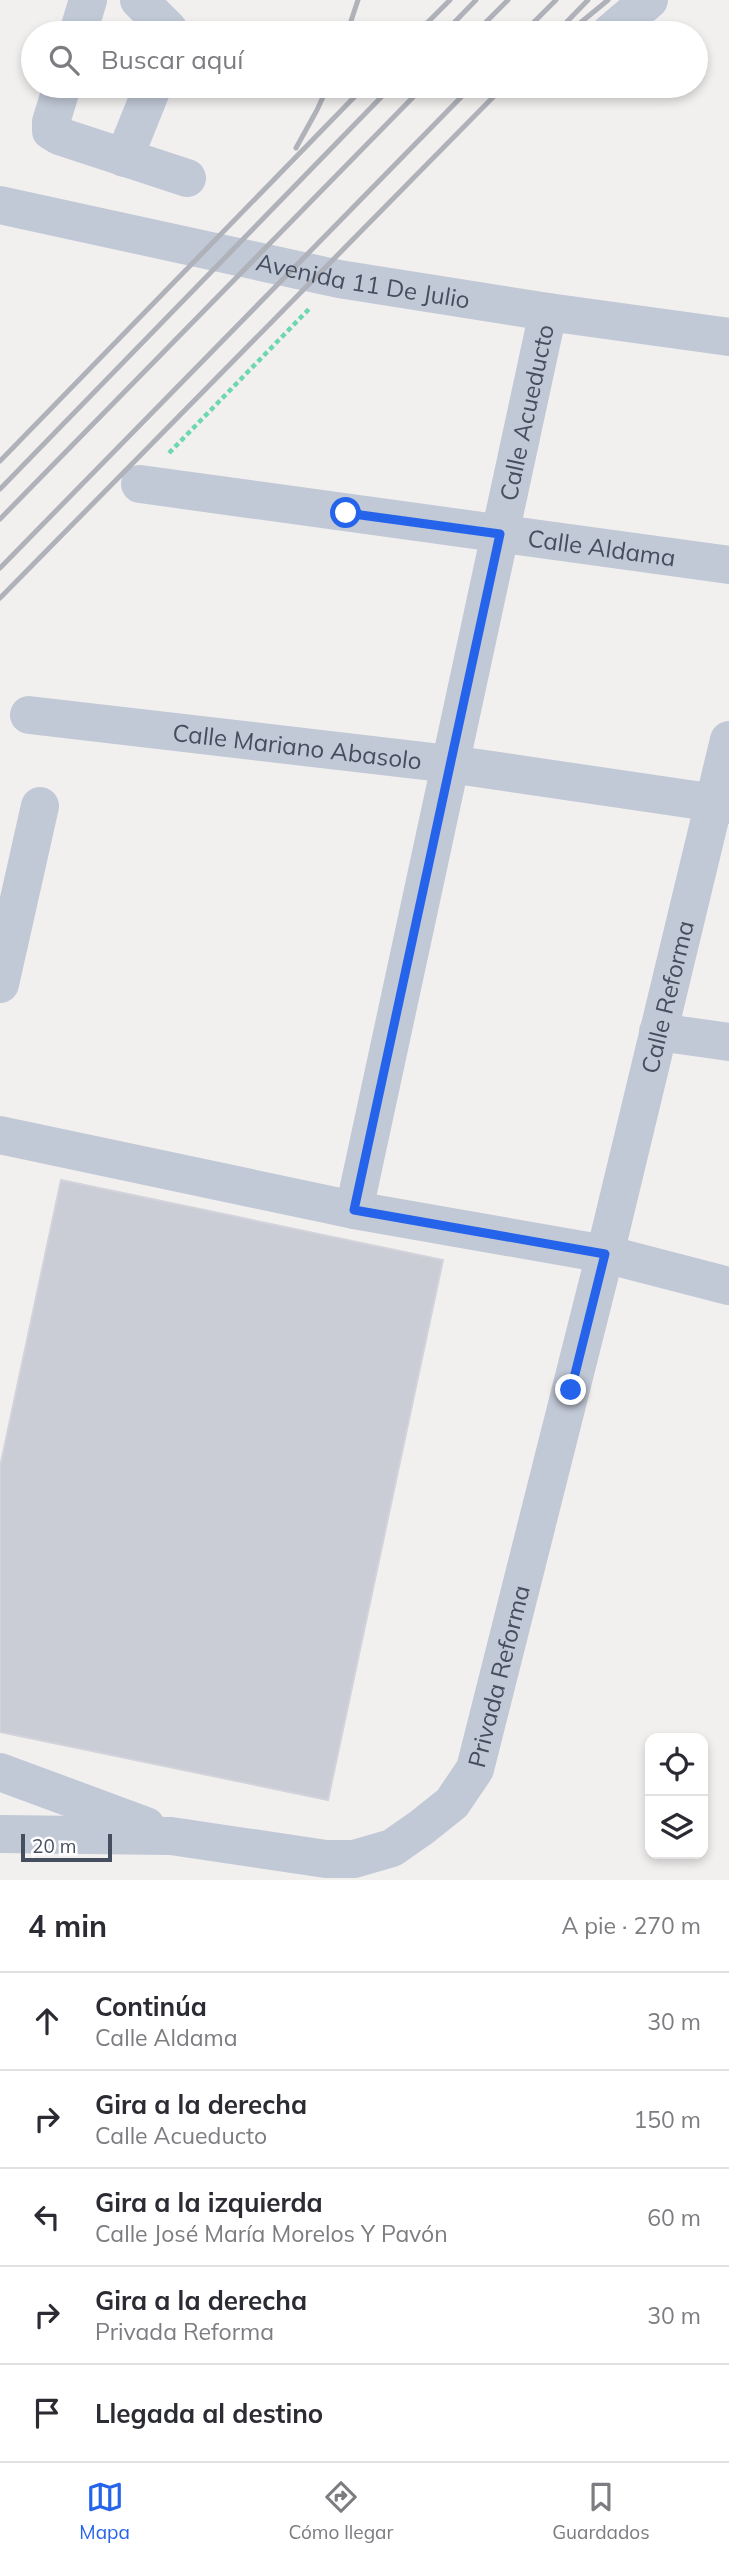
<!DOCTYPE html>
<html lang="es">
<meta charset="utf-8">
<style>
:root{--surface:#fff;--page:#f7f7f7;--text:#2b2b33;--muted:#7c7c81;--line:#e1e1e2;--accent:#2563eb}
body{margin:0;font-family:Mulish,sans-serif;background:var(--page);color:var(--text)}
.controls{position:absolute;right:21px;bottom:21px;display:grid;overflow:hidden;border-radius:14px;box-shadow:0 4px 10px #0003}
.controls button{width:63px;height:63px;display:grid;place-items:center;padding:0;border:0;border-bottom:2px solid var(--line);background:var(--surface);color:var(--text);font:35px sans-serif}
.scale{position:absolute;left:21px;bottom:18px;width:91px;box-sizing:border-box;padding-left:7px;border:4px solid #454e5f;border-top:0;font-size:19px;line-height:24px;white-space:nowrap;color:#454e5f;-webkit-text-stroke:5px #fff;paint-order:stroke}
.stop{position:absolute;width:21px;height:21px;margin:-16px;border:5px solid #2563eb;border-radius:50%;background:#fff}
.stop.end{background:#2563eb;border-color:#fff;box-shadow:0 2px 7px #0008}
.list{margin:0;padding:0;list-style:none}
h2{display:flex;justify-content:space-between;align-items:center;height:91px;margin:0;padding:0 28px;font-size:30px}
h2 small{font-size:23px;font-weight:400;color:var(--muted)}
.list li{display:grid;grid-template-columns:46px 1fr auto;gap:21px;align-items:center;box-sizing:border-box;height:98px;padding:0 28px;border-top:2px solid var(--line)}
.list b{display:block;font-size:26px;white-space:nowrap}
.list p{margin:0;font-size:23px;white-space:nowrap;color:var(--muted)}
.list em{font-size:23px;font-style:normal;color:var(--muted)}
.icon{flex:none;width:38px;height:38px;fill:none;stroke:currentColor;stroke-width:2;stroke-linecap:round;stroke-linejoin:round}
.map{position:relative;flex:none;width:729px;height:1880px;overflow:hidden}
.search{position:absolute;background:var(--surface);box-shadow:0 4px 10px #0003;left:21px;right:21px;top:21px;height:77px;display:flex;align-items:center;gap:18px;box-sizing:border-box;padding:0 24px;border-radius:38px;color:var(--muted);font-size:26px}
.sheet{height:581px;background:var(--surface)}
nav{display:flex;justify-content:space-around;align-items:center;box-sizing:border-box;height:98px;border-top:2px solid var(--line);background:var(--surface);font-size:19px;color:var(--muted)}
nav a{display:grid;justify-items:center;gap:4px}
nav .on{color:var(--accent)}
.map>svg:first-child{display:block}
.building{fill:#cacdd5;stroke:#d2d3db;stroke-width:2}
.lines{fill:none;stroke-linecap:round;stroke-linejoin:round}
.path{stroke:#6dd6b3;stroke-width:4.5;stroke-dasharray:5 3.5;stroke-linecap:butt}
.minor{stroke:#c1c8d6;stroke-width:38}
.rail{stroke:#b0b2ba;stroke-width:5}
.route{stroke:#2563eb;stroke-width:9}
.labels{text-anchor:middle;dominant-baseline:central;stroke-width:7;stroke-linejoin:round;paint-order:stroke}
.street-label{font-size:24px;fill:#454e5f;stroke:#fff}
</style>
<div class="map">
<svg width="729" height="1880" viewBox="0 0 729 1880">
<rect width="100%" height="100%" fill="#f2efef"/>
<path class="building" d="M61 1180 443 1260 328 1800 0 1732V1467Z"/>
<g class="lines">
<path class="path" d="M169 453 309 309"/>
<g class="minor">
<path d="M139 0 168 29 169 33"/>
<path d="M78 33 88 0"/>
<path d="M610 33 649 0"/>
<path d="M62 86 51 122V131L59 136 187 178"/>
<path d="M124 158 153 86"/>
<path id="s1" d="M0 205 339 279 548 312 729 337"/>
<path id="s2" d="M140 484 729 565"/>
<path id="s3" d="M29 715 450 764 729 805"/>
<path d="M0 984 40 806"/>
<path d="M658 1032 729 1042"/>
<path d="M0 1135 354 1210 605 1254 729 1286"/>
<path id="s4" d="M354 1210 548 312"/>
<path d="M0 1772 146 1826"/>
<path id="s5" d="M0 1834 171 1836 326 1859H354L392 1848 422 1827 452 1803 475 1769 605 1254 729 740"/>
</g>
<g class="rail">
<path d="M347 33 358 0"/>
<path d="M417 33 450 0"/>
<path d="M444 33 476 0"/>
<path d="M475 33 508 0"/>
<path d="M523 33 556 0"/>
<path d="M556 33 588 0"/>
<path d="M568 33 608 0"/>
<path d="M296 148 317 110 328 86"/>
<path d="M0 461 365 86"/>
<path d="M0 489 392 86"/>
<path d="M0 519 424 86"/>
<path d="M0 568 472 86"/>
<path d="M0 598 504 86"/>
</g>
</g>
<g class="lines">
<path class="route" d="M346 513 500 534 354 1210 605 1254 571 1390"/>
</g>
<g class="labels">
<g class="street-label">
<text stroke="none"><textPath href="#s1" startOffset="371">Avenida 11 De Julio</textPath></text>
<text stroke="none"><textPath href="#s4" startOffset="816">Calle Acueducto</textPath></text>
<text stroke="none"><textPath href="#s2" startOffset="466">Calle Aldama</textPath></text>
<text stroke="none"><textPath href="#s3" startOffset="270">Calle Mariano Abasolo</textPath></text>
<text stroke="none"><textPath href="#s5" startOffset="1307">Calle Reforma</textPath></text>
<text stroke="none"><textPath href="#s5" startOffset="607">Privada Reforma</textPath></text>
</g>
</g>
</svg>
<div class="controls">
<button><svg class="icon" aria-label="locate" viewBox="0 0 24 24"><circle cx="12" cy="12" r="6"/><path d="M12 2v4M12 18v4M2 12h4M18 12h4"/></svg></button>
<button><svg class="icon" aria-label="layers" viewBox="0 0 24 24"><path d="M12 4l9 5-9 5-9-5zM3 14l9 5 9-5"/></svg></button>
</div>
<div class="scale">20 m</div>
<div class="stop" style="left:346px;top:513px"></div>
<div class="stop end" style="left:571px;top:1390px"></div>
<div class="search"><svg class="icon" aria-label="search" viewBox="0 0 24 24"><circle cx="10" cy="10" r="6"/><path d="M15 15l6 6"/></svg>Buscar aquí</div>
</div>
<section class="sheet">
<h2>4 min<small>A pie · 270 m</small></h2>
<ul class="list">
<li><svg class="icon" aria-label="ahead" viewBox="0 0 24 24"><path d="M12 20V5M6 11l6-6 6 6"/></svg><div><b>Continúa</b><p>Calle Aldama</p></div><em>30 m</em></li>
<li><svg class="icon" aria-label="right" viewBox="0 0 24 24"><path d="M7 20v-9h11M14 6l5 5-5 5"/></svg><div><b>Gira a la derecha</b><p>Calle Acueducto</p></div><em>150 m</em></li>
<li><svg class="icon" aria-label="left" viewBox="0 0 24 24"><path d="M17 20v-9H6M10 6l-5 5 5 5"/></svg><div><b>Gira a la izquierda</b><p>Calle José María Morelos Y Pavón</p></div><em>60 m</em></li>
<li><svg class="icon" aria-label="right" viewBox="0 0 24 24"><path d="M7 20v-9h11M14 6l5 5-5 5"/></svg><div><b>Gira a la derecha</b><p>Privada Reforma</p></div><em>30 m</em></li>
<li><svg class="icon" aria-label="arrive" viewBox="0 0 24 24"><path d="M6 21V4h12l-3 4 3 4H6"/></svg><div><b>Llegada al destino</b></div></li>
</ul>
</section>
<nav>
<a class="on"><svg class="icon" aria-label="map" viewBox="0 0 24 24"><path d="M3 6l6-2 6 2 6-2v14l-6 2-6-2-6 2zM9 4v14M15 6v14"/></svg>Mapa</a>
<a><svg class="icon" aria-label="directions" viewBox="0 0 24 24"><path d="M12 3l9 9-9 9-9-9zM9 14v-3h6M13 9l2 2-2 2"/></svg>Cómo llegar</a>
<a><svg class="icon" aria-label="saved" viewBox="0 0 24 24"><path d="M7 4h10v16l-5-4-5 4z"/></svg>Guardados</a>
</nav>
